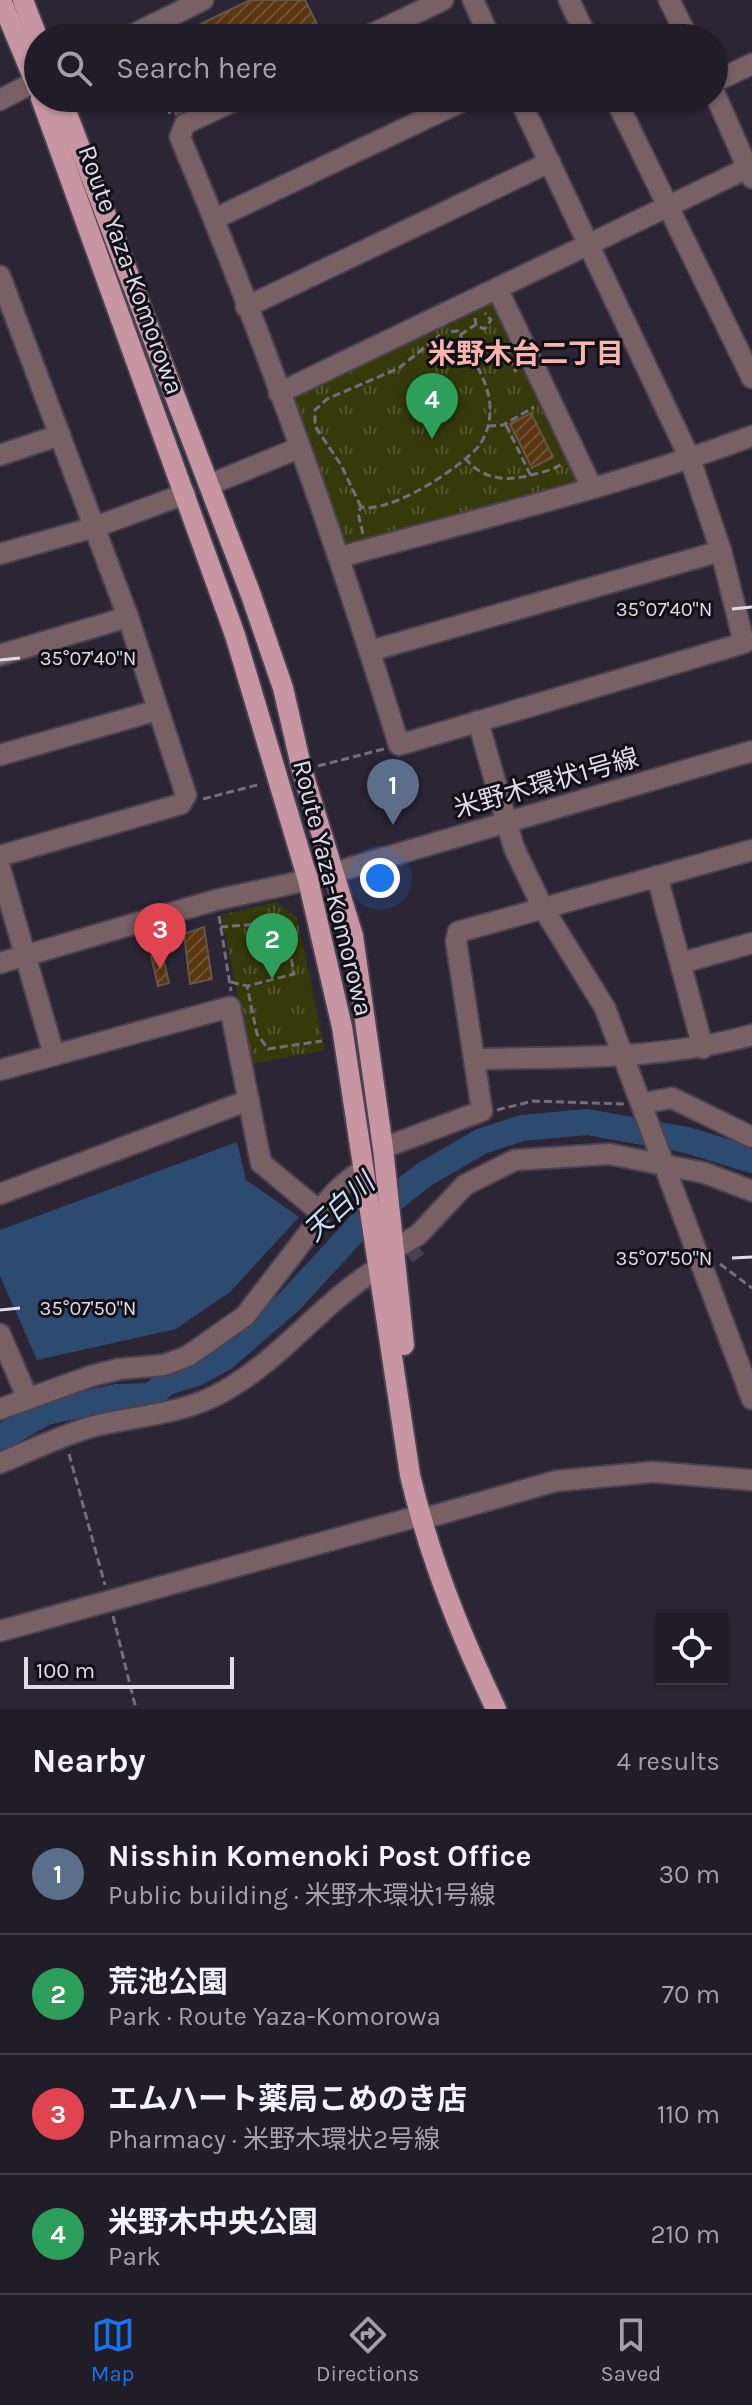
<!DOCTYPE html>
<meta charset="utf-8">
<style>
:root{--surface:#201c28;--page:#2d2934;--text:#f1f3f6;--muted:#a2a1a8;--line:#3d3a45;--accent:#1a73e8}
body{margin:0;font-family:Karla,"Noto Sans JP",sans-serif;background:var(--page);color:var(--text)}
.controls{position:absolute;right:24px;bottom:24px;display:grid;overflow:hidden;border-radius:0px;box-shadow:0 2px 6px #0004}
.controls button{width:72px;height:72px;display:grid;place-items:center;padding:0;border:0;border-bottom:2px solid var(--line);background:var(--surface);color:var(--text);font:40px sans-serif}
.scale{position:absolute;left:24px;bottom:20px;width:210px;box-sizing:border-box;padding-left:8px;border:4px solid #e0dce7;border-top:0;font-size:22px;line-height:28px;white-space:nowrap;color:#e0dce7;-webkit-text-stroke:6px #121017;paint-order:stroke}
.you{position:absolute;left:380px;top:878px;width:28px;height:28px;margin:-20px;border:6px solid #fff;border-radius:50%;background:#1a73e8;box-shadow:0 0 0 12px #1a73e833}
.badge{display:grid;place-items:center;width:52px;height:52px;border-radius:50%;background:var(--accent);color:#fff;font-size:26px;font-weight:700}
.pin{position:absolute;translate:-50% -66px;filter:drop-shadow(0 2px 4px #0008)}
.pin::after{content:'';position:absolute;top:42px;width:28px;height:24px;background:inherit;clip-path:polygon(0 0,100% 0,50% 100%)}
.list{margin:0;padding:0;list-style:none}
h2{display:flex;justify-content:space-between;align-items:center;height:104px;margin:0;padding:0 32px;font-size:34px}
h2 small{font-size:26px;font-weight:400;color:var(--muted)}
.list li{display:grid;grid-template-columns:52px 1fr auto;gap:24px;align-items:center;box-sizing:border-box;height:120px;padding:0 32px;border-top:2px solid var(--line)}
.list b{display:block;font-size:30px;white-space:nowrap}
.list p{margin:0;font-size:26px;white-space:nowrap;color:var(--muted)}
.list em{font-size:26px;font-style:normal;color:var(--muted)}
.icon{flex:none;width:44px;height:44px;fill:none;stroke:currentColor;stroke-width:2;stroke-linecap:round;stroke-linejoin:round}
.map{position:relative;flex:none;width:752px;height:1709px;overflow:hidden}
.search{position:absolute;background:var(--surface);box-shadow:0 2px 6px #0004;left:24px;right:24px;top:24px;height:88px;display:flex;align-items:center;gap:20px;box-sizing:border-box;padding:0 28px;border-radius:44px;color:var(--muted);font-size:30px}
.sheet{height:584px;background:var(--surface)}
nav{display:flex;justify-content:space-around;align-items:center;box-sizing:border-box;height:112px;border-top:2px solid var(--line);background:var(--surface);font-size:22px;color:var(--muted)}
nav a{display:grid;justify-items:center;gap:4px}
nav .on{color:var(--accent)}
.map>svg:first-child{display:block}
.park{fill:url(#park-tufts)}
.water{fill:#2d4b70}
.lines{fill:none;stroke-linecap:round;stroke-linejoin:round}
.river{stroke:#2d4b70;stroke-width:26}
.building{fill:url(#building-hatch);stroke:#665647;stroke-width:2}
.minor-tunnel{stroke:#464050;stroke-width:20;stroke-dasharray:20 10;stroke-linecap:butt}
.minor-casing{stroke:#484251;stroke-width:24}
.major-casing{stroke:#484251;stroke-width:24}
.path{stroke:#736e7c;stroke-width:3;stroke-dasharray:8 4;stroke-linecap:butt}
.minor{stroke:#786065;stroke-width:20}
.major{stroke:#c896a2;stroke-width:20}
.ticks{fill:none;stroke:#e0dce7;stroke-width:3}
.labels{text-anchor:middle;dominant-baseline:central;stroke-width:6;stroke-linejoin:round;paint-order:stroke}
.street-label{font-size:26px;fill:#e0dce7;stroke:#121017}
.neighbourhood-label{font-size:28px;font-weight:bold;fill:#f8b4ad;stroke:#121017}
.water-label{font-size:28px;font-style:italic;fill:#cadef8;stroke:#121017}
.ticks-label{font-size:20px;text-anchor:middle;fill:#e0dce7;stroke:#121017;stroke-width:6;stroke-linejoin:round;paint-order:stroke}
</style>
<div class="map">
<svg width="752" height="1709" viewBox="0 0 752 1709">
<defs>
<pattern id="park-tufts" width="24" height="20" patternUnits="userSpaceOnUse" patternTransform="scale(2)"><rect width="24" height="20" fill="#363a0b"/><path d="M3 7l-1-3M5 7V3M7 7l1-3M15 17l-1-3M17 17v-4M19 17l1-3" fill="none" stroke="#53562f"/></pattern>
<pattern id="building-hatch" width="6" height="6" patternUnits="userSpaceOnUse" patternTransform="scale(2)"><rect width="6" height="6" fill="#5b3711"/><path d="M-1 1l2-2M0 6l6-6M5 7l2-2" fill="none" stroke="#725334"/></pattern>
</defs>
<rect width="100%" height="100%" fill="#2b2535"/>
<g class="park">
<path d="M489 300 497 302 581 478 579 484 349 550 342 546 291 394Z"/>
<path d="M277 902 297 917 325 1050 252 1064 221 915Z"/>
</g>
<path class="water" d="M237 1142 246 1180 299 1217 230 1292 176 1329 37 1360 0 1276V1230Z"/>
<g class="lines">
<path class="river" d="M0 1438 46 1412 117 1397 151 1396 167 1382 196 1373 224 1358 289 1302 360 1225 425 1174 482 1141 522 1128 587 1122 687 1140 752 1160"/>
</g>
<g class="building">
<path d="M250 0H305L324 38H172Z"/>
<path d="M170 98H210L176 115Z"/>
<path d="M531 413 553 457 532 468 510 424Z"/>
<path d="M204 927 212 979 190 984 184 934Z"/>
<path d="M162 953 169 983 158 986 151 956Z"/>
</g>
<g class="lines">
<path class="minor-tunnel" d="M383 1273 418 1246"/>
<defs>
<g id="minor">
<path d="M473 0 490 38"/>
<path d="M569 0 587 38"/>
<path d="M669 0 688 38"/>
<path d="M126 38 203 0"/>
<path d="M364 38 443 0"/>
<path d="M714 82 752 64"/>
<path d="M714 92 752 178"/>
<path d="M240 98 185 124 180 137C263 335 336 540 399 745L744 643 721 551 690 459 519 98"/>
<path d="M615 98 752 378"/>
<path d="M0 100 38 80"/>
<path d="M214 219 469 98"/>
<path d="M0 276 128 617 186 795 181 804 0 856"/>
<path d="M498 290 592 488"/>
<path d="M246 307 550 162"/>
<path d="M279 393 752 166"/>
<path d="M0 455 60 435"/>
<path d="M211 484 299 448"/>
<path d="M0 554 95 527 185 494"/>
<path d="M340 557C478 519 618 486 752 436"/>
<path d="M370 651 721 551"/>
<path d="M0 655 128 617"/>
<path d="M478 721 514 848 543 908 605 1008 752 1399"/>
<path d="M0 755 158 710"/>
<path d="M0 868 54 1055"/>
<path d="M657 876 703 1048"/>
<path d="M0 963 216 900 308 880 752 751"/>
<path d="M681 963 752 943"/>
<path d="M476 1059C569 1057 661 1060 752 1035"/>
<path d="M0 1070 230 1007 261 1163 319 1211"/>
<path d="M643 1103 672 1098 752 1137"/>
<path d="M383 1148 482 1111 456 941 458 932 752 850"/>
<path d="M0 1194 249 1100"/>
<path d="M394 1249 418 1235 465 1185 515 1160 609 1154 705 1173 752 1191"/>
<path d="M0 1334 27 1397"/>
<path d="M0 1409 91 1376 119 1369 164 1365 188 1356 245 1316 318 1221C320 1203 346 1180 363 1170"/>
<path d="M0 1463C30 1451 60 1436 91 1427 137 1415 184 1415 226 1390 283 1357 322 1303 378 1268"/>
<path d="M433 1516 556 1481 653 1472 752 1480"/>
<path d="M0 1631 419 1516"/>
</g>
<g id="major">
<path d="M1 0 38 89"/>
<path d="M23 0 38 39"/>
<path d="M41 98 235 635 308 880 342 1027 410 1475C429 1556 460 1634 496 1709"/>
<path d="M61 98 251 595 283 688 302 770 353 936 383 1148 404 1345"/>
</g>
</defs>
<use href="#minor" class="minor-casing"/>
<use href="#major" class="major-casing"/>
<g class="path">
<path d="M164 98 170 114"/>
<path d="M475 318 476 326 485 329 491 320 485 313"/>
<path d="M460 335 475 325"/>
<path d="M504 347 516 372"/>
<path d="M506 425 531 476"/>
<path d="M488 426 503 425 534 407"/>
<path d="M465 458C485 483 512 481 539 473 547 471 557 468 561 464"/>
<path d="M361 507 341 465 315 426V410L327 399 399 368 440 335"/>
<path d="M363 534 358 513 361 507C390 514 460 468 479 446 486 436 490 423 490 411 491 383 470 355 458 331L447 332"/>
<path d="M318 766 384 749"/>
<path d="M203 799 261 784"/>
<path d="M219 916 231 991"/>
<path d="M220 927 273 923 287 935 294 974 247 986"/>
<path d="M231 982 247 986 257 1034 268 1049 322 1041"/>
<path d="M497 1110 533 1101 624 1104"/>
<path d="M720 1264 752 1288"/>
<path d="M69 1454 105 1585"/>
<path d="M113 1616 136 1709"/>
</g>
<use href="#minor" class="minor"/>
<use href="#major" class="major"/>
</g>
<path class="ticks" d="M732 609 752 607M0 660 20 658M732 1258 752 1257M0 1310 20 1308"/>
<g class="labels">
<g class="street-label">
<text transform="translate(131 270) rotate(70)">Route Yaza-Komorowa</text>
<text transform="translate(546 783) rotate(-16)">米野木環状1号線</text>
<text transform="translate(333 888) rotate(76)">Route Yaza-Komorowa</text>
</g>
<g class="neighbourhood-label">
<text x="526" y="353">米野木台二丁目</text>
</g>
<g class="water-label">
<text transform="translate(339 1207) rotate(-43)">天白川</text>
</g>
</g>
<g class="ticks-label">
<text x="664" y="616">35°07'40"N</text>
<text x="88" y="665">35°07'40"N</text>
<text x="664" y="1265">35°07'50"N</text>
<text x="88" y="1315">35°07'50"N</text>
</g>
</svg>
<div class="controls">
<button><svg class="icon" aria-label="locate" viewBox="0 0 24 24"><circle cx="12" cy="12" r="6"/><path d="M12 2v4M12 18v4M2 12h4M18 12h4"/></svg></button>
</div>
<div class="scale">100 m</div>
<div class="you"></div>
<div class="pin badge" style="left:393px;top:825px;background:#5c6f8a">1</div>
<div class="pin badge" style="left:272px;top:979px;background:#2e9e5b">2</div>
<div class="pin badge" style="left:160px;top:969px;background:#e0444e">3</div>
<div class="pin badge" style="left:432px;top:439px;background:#2e9e5b">4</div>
<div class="search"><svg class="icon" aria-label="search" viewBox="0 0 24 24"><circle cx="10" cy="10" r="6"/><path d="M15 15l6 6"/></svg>Search here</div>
</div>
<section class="sheet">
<h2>Nearby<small>4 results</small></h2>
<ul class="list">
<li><span class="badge" style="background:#5c6f8a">1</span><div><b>Nisshin Komenoki Post Office</b><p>Public building · 米野木環状1号線</p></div><em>30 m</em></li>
<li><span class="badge" style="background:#2e9e5b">2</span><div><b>荒池公園</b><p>Park · Route Yaza-Komorowa</p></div><em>70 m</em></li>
<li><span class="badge" style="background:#e0444e">3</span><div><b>エムハート薬局こめのき店</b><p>Pharmacy · 米野木環状2号線</p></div><em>110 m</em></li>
<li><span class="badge" style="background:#2e9e5b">4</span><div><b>米野木中央公園</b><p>Park</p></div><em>210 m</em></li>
</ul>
</section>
<nav>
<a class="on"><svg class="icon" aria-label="map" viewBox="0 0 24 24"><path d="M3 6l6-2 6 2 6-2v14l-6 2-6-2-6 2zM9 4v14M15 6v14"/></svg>Map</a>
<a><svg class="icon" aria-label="directions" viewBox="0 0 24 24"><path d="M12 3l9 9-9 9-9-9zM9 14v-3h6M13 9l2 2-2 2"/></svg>Directions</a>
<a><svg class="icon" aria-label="saved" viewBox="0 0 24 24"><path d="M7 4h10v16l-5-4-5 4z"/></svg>Saved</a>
</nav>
